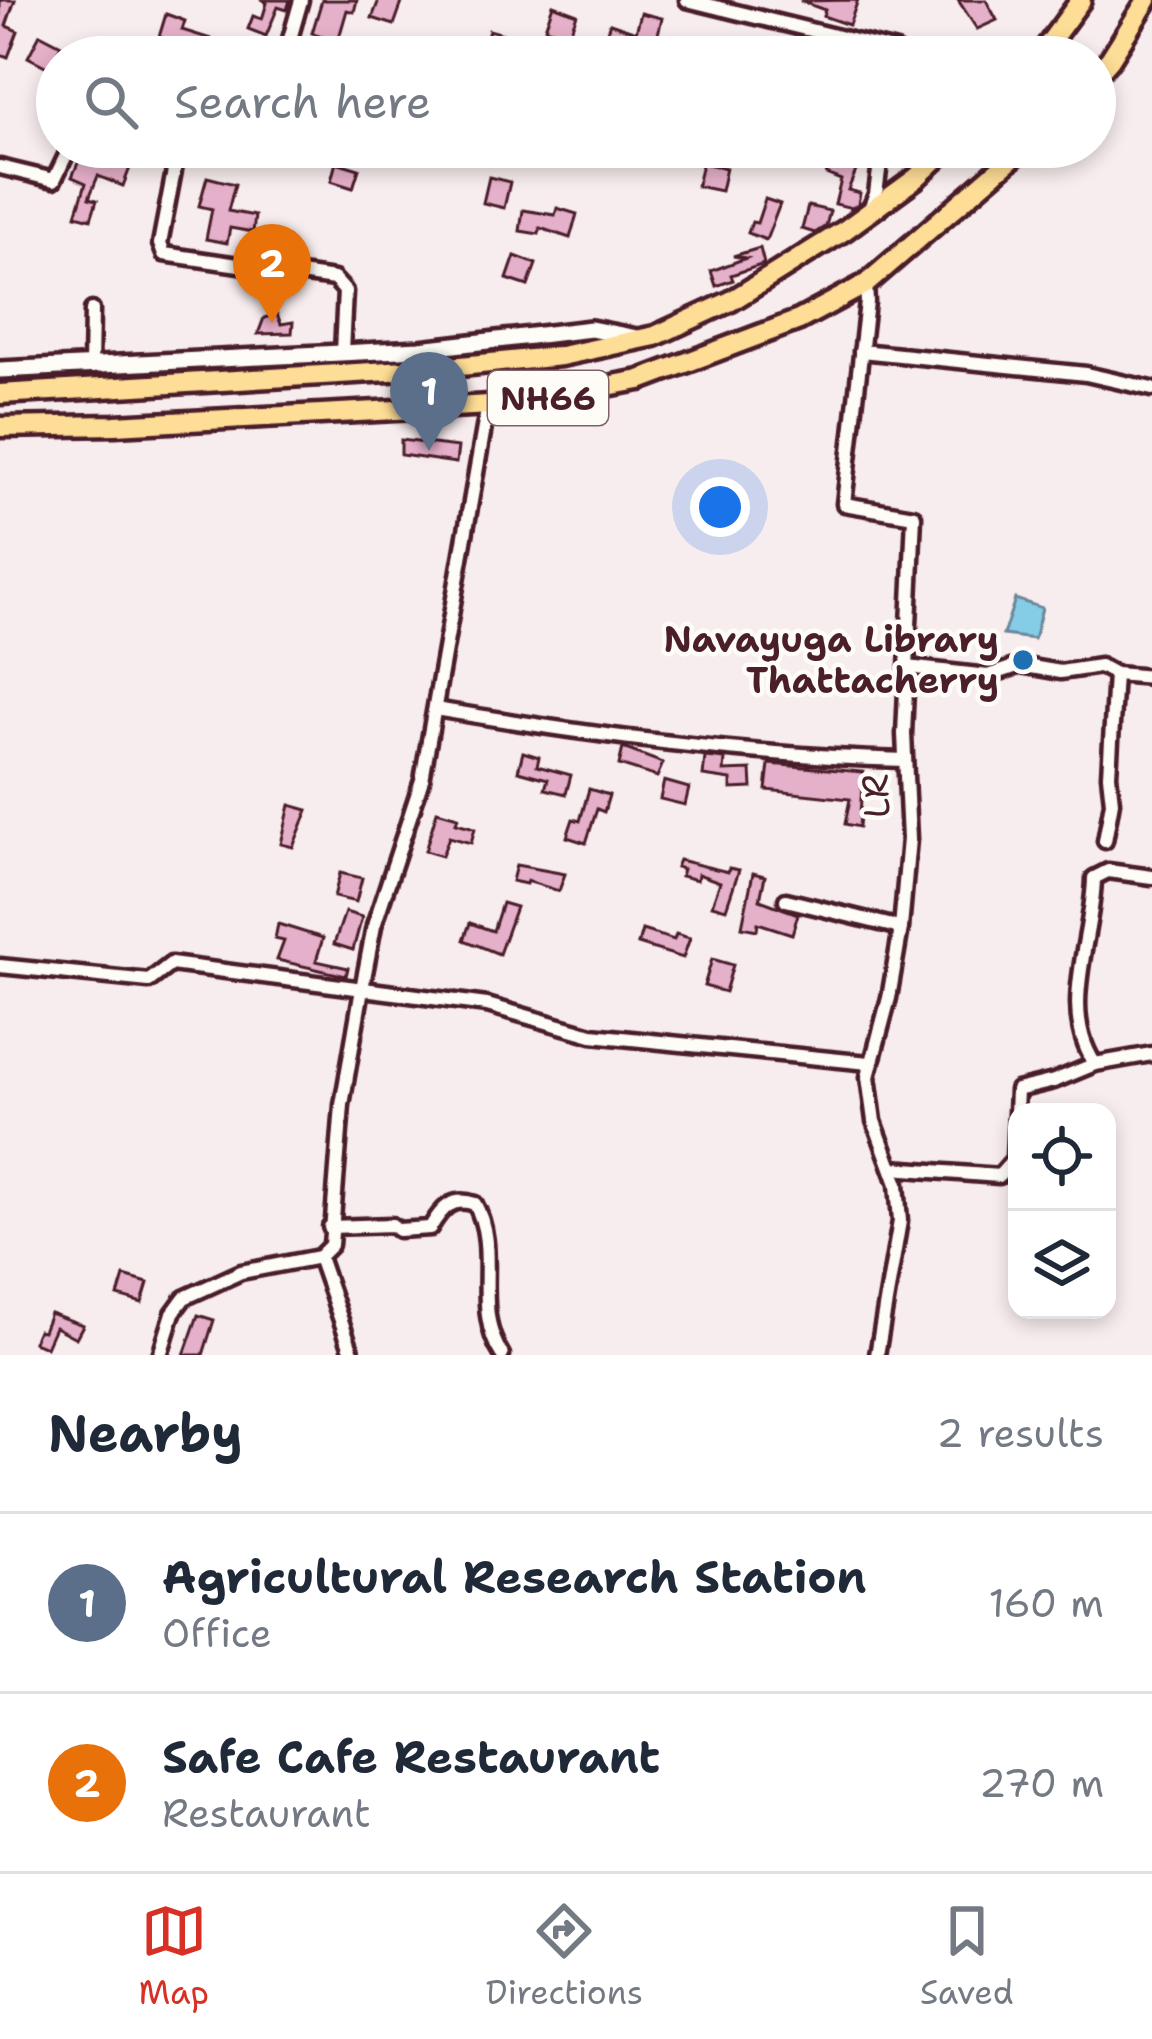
<!DOCTYPE html>
<style>
:root{--surface:#fff;--page:#f2f2f3;--text:#1f2937;--muted:#747a83;--line:#e0e1e3;--accent:#d93025}
body{margin:0;font-family:"Shantell Sans",sans-serif;background:var(--page);color:var(--text)}
.controls{position:absolute;right:36px;bottom:36px;display:grid;overflow:hidden;border-radius:24px;box-shadow:0 6px 18px #0003}
.controls button{width:108px;height:108px;display:grid;place-items:center;padding:0;border:0;border-bottom:3px solid var(--line);background:var(--surface);color:var(--text);font:60px sans-serif}
.you{position:absolute;left:720px;top:507px;width:42px;height:42px;margin:-30px;border:9px solid #fff;border-radius:50%;background:#1a73e8;box-shadow:0 0 0 18px #1a73e833}
.badge{display:grid;place-items:center;width:78px;height:78px;border-radius:50%;background:var(--accent);color:#fff;font-size:39px;font-weight:700}
.pin{position:absolute;translate:-50% -99px;filter:drop-shadow(0 3px 6px #0008)}
.pin::after{content:'';position:absolute;top:63px;width:42px;height:36px;background:inherit;clip-path:polygon(0 0,100% 0,50% 100%)}
.list{margin:0;padding:0;list-style:none}
h2{display:flex;justify-content:space-between;align-items:center;height:156px;margin:0;padding:0 48px;font-size:51px}
h2 small{font-size:39px;font-weight:400;color:var(--muted)}
.list li{display:grid;grid-template-columns:78px 1fr auto;gap:36px;align-items:center;box-sizing:border-box;height:180px;padding:0 48px;border-top:3px solid var(--line)}
.list b{display:block;font-size:45px;white-space:nowrap}
.list p{margin:0;font-size:39px;white-space:nowrap;color:var(--muted)}
.list em{font-size:39px;font-style:normal;color:var(--muted)}
.icon{flex:none;width:66px;height:66px;fill:none;stroke:currentColor;stroke-width:2;stroke-linecap:round;stroke-linejoin:round}
.map{position:relative;flex:none;width:1152px;height:1355px;overflow:hidden}
.search{position:absolute;background:var(--surface);box-shadow:0 6px 18px #0003;left:36px;right:36px;top:36px;height:132px;display:flex;align-items:center;gap:30px;box-sizing:border-box;padding:0 42px;border-radius:66px;color:var(--muted);font-size:45px}
.sheet{height:516px;background:var(--surface)}
nav{display:flex;justify-content:space-around;align-items:center;box-sizing:border-box;height:168px;border-top:3px solid var(--line);background:var(--surface);font-size:33px;color:var(--muted)}
nav a{display:grid;justify-items:center;gap:6px}
nav .on{color:var(--accent)}
.map>svg:first-child{display:block}
.water{fill:#85cce6;stroke:#6d879b;stroke-width:3}
.building{fill:#e5b0c9;stroke:#4a1f2b;stroke-width:3}
.lines{fill:none;stroke-linecap:round;stroke-linejoin:round}
.minor-casing{stroke:#4a1f2b;stroke-width:21}
.tertiary-casing{stroke:#4a1f2b;stroke-width:24}
.trunk-casing{stroke:#4a1f2b;stroke-width:27}
.minor{stroke:#fdfcf7;stroke-width:12}
.tertiary{stroke:#fdfcf7;stroke-width:15}
.trunk{stroke:#fedd96;stroke-width:18}
.poi-dot{fill:#1f6fb2;stroke:#fdfcf7;stroke-width:4.5}
.labels{text-anchor:middle;dominant-baseline:central;stroke-width:9;stroke-linejoin:round;paint-order:stroke}
.shield{fill:#fdfcf7;stroke:#806168;stroke-width:3}
.shield-label{font-size:33px;font-weight:bold;fill:#4a1f2b}
.poi-label{font-size:36px;font-weight:bold;fill:#4a1f2b;stroke:#fdfcf7;text-anchor:end}
.street-label{font-size:36px;fill:#4a1f2b;stroke:#fdfcf7}
</style>
<div class="map">
<svg width="1152" height="1355" viewBox="0 0 1152 1355">
<rect width="100%" height="100%" fill="#f8edee"/>
<filter id="ink" filterUnits="userSpaceOnUse"><feTurbulence type="fractalNoise" baseFrequency=".00833" numOctaves="2"/><feDisplacementMap in="SourceGraphic" scale="24" xChannelSelector="R" yChannelSelector="G"/><feConvolveMatrix kernelMatrix="1 2 1 2 8 2 1 2 1" color-interpolation-filters="sRGB"/></filter>
<g filter="url(#ink)">
<path class="water" d="M1015 599 1042 608 1034 639 1003 635Z"/>
<g class="building">
<path d="M0 0H15L6 26 18 31 8 57 0 54Z"/>
<path d="M263 0H290L287 10 278 7 266 36 248 29 253 16 262 19 267 3Z"/>
<path d="M322 0H357L354 12 347 10 338 41 312 33Z"/>
<path d="M379 0H403L394 25 372 18Z"/>
<path d="M858 0 849 25 823 16 825 10 800 1Z"/>
<path d="M958 0H986L997 20 977 29Z"/>
<path d="M553 5 577 14 569 35 545 28Z"/>
<path d="M641 13 662 18 655 46 621 37 618 47 603 42 610 23 636 32Z"/>
<path d="M166 14 185 21 182 30 211 39 206 57H188L191 47 159 37Z"/>
<path d="M489 30 514 37 508 57H481Z"/>
<path d="M40 34 61 45 49 68 28 57Z"/>
<path d="M781 40 807 44 808 40 870 57H816L800 53 799 57H779Z"/>
<path d="M85 147H138L123 186 98 176 89 198 97 200 91 219 76 215 86 183 72 177Z"/>
<path d="M840 147H866L848 190 860 193 858 204 852 208 835 204 841 180 826 174Z"/>
<path d="M336 162 359 169 353 188 331 181Z"/>
<path d="M702 163 726 168 721 191 697 186Z"/>
<path d="M207 177 235 184 228 211 255 216 253 232 230 228 227 243 206 239 212 209 199 206Z"/>
<path d="M489 177 510 182 504 208 483 203Z"/>
<path d="M765 199 780 204 766 240 748 233 752 222 757 223Z"/>
<path d="M808 206 830 211 826 226 815 233 802 229Z"/>
<path d="M557 208 577 214 570 238 540 228 539 234 520 231 523 210 555 215Z"/>
<path d="M760 248 764 264 731 275 733 280 716 286 711 271 746 258 733 256Z"/>
<path d="M515 256 536 264 528 286 507 279Z"/>
<path d="M277 314 281 324 293 322 292 333 258 334 264 318Z"/>
<path d="M401 440 458 447 456 463 401 455Z"/>
<path d="M623 748 663 763 657 777 619 765Z"/>
<path d="M523 752 539 757 537 766 571 775 566 794 545 789 548 779 518 771Z"/>
<path d="M705 757 725 759 724 771 751 770 752 788 731 789V780L703 776Z"/>
<path d="M769 764 863 772 859 827 845 824 850 799 766 790Z"/>
<path d="M664 781 689 788 685 805 660 799Z"/>
<path d="M589 789 609 795 604 812 597 809 586 843 567 837 573 819 580 821Z"/>
<path d="M290 805 308 810 293 847 281 844Z"/>
<path d="M437 811 458 817 456 823 475 828 471 843 449 837 442 856 425 851Z"/>
<path d="M679 860 728 872 729 868 739 870 726 909 712 905 720 882 698 874 697 880 681 876 683 869 676 867Z"/>
<path d="M516 865 565 874 559 891 527 881 526 884 512 881Z"/>
<path d="M340 873 362 878 356 902 334 897Z"/>
<path d="M753 873 765 876 760 900 798 914 792 934 758 923 757 930 742 927Z"/>
<path d="M502 903 516 907 499 954 464 940 470 923 493 931Z"/>
<path d="M345 912 362 917 353 950 334 944Z"/>
<path d="M278 924 323 938 316 961 348 968 346 976 277 960 284 941 275 939Z"/>
<path d="M642 930 674 940 676 934 690 938 683 958 638 944Z"/>
<path d="M712 959 733 965 725 992 704 986Z"/>
<path d="M124 1276 148 1283 142 1303 118 1296Z"/>
<path d="M50 1313 83 1325 76 1338 55 1327 46 1347 33 1342 38 1330 43 1331Z"/>
<path d="M198 1315 214 1320 203 1355H184Z"/>
</g>
<g class="lines">
<defs>
<g id="minor">
<path d="M687 0 896 51 905 57"/>
<path d="M288 46 301 0"/>
<path d="M171 147 178 150 160 244 164 254 334 279 345 291 342 352"/>
<path d="M0 167 54 180 70 147"/>
<path d="M868 213 876 194 882 147"/>
<path d="M866 284 867 302 844 504 914 516 904 734 909 839 901 928 889 998 868 1077 874 1121 897 1184 900 1221 877 1355"/>
<path d="M861 351 1086 374 1152 389"/>
<path d="M91 367 92 310"/>
<path d="M907 667 988 676 1020 665 1060 672 1100 666 1115 674 1152 677"/>
<path d="M435 709C590 735 748 756 905 760"/>
<path d="M1105 841 1112 802 1109 775 1115 674"/>
<path d="M786 900 901 928"/>
<path d="M0 966 149 981 171 964 487 1005 592 1035 869 1063"/>
<path d="M1095 1064C1058 1009 1093 939 1094 878L1108 871 1152 877"/>
<path d="M892 1168 999 1176 1014 1159 1017 1090 1054 1081 1095 1064 1152 1054"/>
<path d="M330 1227 392 1225 398 1230 430 1228C442 1208 452 1196 475 1204 501 1251 471 1308 502 1355"/>
<path d="M319 1257 352 1352"/>
<path d="M160 1355 173 1313 184 1298 241 1272 319 1257 331 1245 342 1105 362 989 374 926 422 780 488 405"/>
</g>
<path id="tertiary" d="M0 370 420 349 591 329 637 338"/>
<g id="trunk">
<path d="M1039 57 1081 0"/>
<path d="M1095 76 1110 59 1147 0"/>
<path d="M0 394 441 368 561 356 655 336 731 301 845 230 916 178 949 147"/>
<path d="M0 427 115 425 509 404 640 380 799 320 866 284 1025 147"/>
</g>
</defs>
<use href="#minor" class="minor-casing"/>
<use href="#tertiary" class="tertiary-casing"/>
<use href="#trunk" class="trunk-casing"/>
<use href="#minor" class="minor"/>
<use href="#tertiary" class="tertiary"/>
<use href="#trunk" class="trunk"/>
</g>
</g>
<circle class="poi-dot" cx="1023" cy="660" r="12"/>
<g class="labels">
<rect class="shield" x="488" y="371" width="120" height="54" rx="9"/>
<g class="shield-label">
<text x="548" y="398">NH66</text>
</g>
<g class="poi-label">
<text x="999" y="639">Navayuga Library<tspan x="999" dy="41">Thattacherry</tspan></text>
</g>
<g class="street-label">
<text transform="translate(876 796) rotate(-93)">LR</text>
</g>
</g>
</svg>
<div class="controls">
<button><svg class="icon" aria-label="locate" viewBox="0 0 24 24"><circle cx="12" cy="12" r="6"/><path d="M12 2v4M12 18v4M2 12h4M18 12h4"/></svg></button>
<button><svg class="icon" aria-label="layers" viewBox="0 0 24 24"><path d="M12 4l9 5-9 5-9-5zM3 14l9 5 9-5"/></svg></button>
</div>
<div class="you"></div>
<div class="pin badge" style="left:429px;top:451px;background:#5c6f8a">1</div>
<div class="pin badge" style="left:272px;top:323px;background:#e8710a">2</div>
<div class="search"><svg class="icon" aria-label="search" viewBox="0 0 24 24"><circle cx="10" cy="10" r="6"/><path d="M15 15l6 6"/></svg>Search here</div>
</div>
<section class="sheet">
<h2>Nearby<small>2 results</small></h2>
<ul class="list">
<li><span class="badge" style="background:#5c6f8a">1</span><div><b>Agricultural Research Station</b><p>Office</p></div><em>160 m</em></li>
<li><span class="badge" style="background:#e8710a">2</span><div><b>Safe Cafe Restaurant</b><p>Restaurant</p></div><em>270 m</em></li>
</ul>
</section>
<nav>
<a class="on"><svg class="icon" aria-label="map" viewBox="0 0 24 24"><path d="M3 6l6-2 6 2 6-2v14l-6 2-6-2-6 2zM9 4v14M15 6v14"/></svg>Map</a>
<a><svg class="icon" aria-label="directions" viewBox="0 0 24 24"><path d="M12 3l9 9-9 9-9-9zM9 14v-3h6M13 9l2 2-2 2"/></svg>Directions</a>
<a><svg class="icon" aria-label="saved" viewBox="0 0 24 24"><path d="M7 4h10v16l-5-4-5 4z"/></svg>Saved</a>
</nav>
